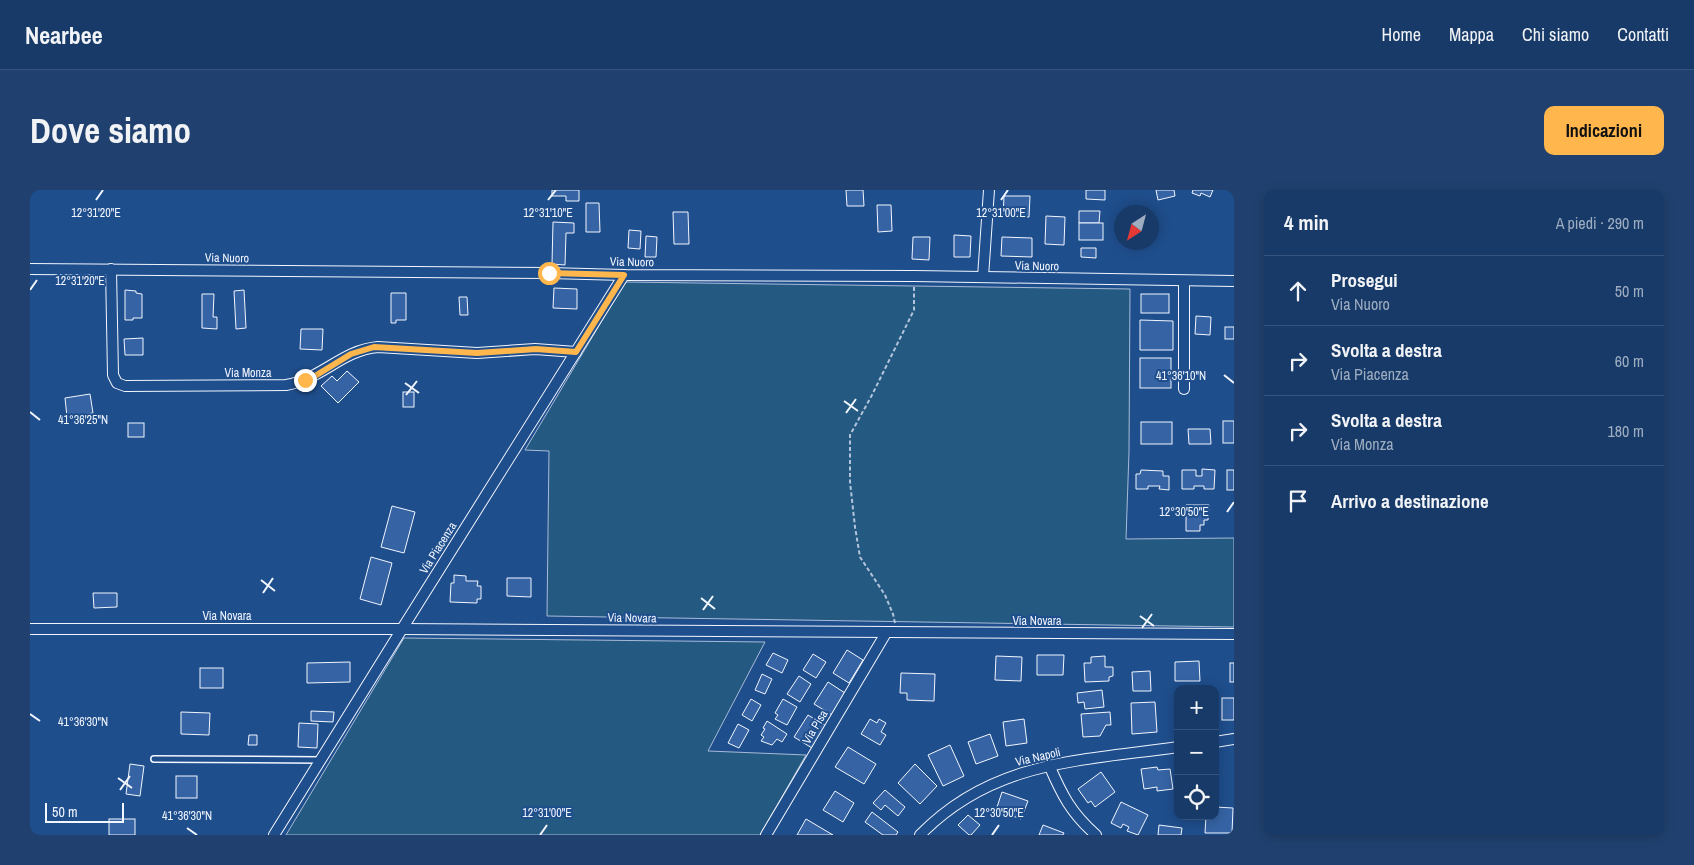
<!DOCTYPE html>
<html lang="it">
<meta charset="utf-8">
<style>
:root{--surface:#173a69;--page:#20416f;--text:#f1f3f6;--muted:#9eadc0;--line:#36547d;--accent:#ffb74d}
body{margin:0;font-family:"Archivo Narrow",sans-serif;background:var(--page);color:var(--text)}
.controls{position:absolute;right:15px;bottom:15px;display:grid;overflow:hidden;border-radius:10px;box-shadow:0 2px 12px #0003}
.controls button{width:45px;height:45px;display:grid;place-items:center;padding:0;border:0;border-bottom:1px solid var(--line);background:var(--surface);color:var(--text);font:25px sans-serif}
.compass{position:absolute;left:1084px;top:15px;width:45px;height:45px;border-radius:50%;background:var(--surface);box-shadow:0 2px 12px #0003;rotate:216deg}
.scale{position:absolute;left:15px;bottom:12px;width:79px;box-sizing:border-box;padding-left:5px;border:2px solid #f2f6ff;border-top:0;font-size:14px;line-height:18px;white-space:nowrap;color:#f2f6ff;-webkit-text-stroke:4px #1f4e8c;paint-order:stroke}
.stop{position:absolute;width:15px;height:15px;margin:-11px;border:4px solid #ffb74d;border-radius:50%;background:#fff}
.stop.end{background:#ffb74d;border-color:#fff;box-shadow:0 1px 5px #0008}
.list{margin:0;padding:0;list-style:none}
h2{display:flex;justify-content:space-between;align-items:center;height:65px;margin:0;padding:0 20px;font-size:21px}
h2 small{font-size:16px;font-weight:400;color:var(--muted)}
.list li{display:grid;grid-template-columns:32px 1fr auto;gap:15px;align-items:center;box-sizing:border-box;height:70px;padding:0 20px;border-top:1px solid var(--line)}
.list b{display:block;font-size:19px;white-space:nowrap}
.list p{margin:0;font-size:16px;white-space:nowrap;color:var(--muted)}
.list em{font-size:16px;font-style:normal;color:var(--muted)}
.icon{flex:none;width:28px;height:28px;fill:none;stroke:currentColor;stroke-width:2;stroke-linecap:round;stroke-linejoin:round}
.map{position:relative;flex:none;width:1204px;height:645px;overflow:hidden;border-radius:10px}
header{display:flex;align-items:center;gap:30px;box-sizing:border-box;height:70px;padding:0 25px;background:var(--surface);border-bottom:1px solid var(--line)}
header strong{font-size:24px}
nav{display:flex;gap:28px;margin-inline-start:auto;font-size:18px}
.intro{display:flex;align-items:center;justify-content:space-between;box-sizing:border-box;height:120px;padding:0 30px}
h1{margin:0;font-size:35px}
.button{padding:12px 22px;border-radius:10px;background:var(--accent);color:#111;font-size:18px;font-weight:700}
main{display:flex;gap:30px;padding:0 30px}
aside{flex:1;background:var(--surface);border-radius:10px;box-shadow:0 2px 12px #0003}
.map>svg:first-child{display:block}
.green{fill:#245a82;stroke:#a8bbd7}
.building{fill:#3563a3;stroke:#f2f6ff}
.lines{fill:none;stroke-linecap:round;stroke-linejoin:round}
.service-casing{stroke:#f2f6ff;stroke-width:8}
.minor-casing{stroke:#f2f6ff;stroke-width:12}
.path{stroke:#b3c4dc;stroke-width:2;stroke-dasharray:4 2.5;stroke-linecap:butt}
.service{stroke:#1f4e8c;stroke-width:5}
.minor{stroke:#1f4e8c;stroke-width:10}
.route{stroke:#ffb74d;stroke-width:6}
.ticks{fill:none;stroke:#f2f6ff;stroke-width:2}
.labels{text-anchor:middle;dominant-baseline:central;stroke-width:4;stroke-linejoin:round;paint-order:stroke}
.street-label{font-size:12px;fill:#f2f6ff;stroke:#1f4e8c}
.ticks-label{font-size:12px;text-anchor:middle;fill:#f2f6ff;stroke:#1f4e8c;stroke-width:4;stroke-linejoin:round;paint-order:stroke}
</style>
<header>
<strong>Nearbee</strong>
<nav><a>Home</a><a>Mappa</a><a>Chi siamo</a><a>Contatti</a></nav>
</header>
<div class="intro"><h1>Dove siamo</h1><a class="button">Indicazioni</a></div>
<main>
<div class="map">
<svg width="1204" height="645" viewBox="0 0 1204 645">
<rect width="100%" height="100%" fill="#1f4e8c"/>
<g class="green">
<path d="M595 92 1100 99 1099 262 1096 349 1204 348V437L517 426 519 261 495 260Z"/>
<path d="M374 448 735 452 678 561 776 565 730 645H256Z"/>
</g>
<g class="building">
<path d="M522 0H549V11H536V6H522Z"/>
<path d="M816 0H833L834 16H817Z"/>
<path d="M1056 0H1075V10L1056 9Z"/>
<path d="M1126 0H1144L1145 6 1128 10Z"/>
<path d="M1163 0H1183L1180 7 1171 3 1170 6 1162 3Z"/>
<path d="M974 6H1000L999 27 973 26Z"/>
<path d="M556 13H569L570 42H556Z"/>
<path d="M847 15H861L862 41 848 42Z"/>
<path d="M1049 21H1070L1069 33H1049Z"/>
<path d="M643 22H658L659 54H644Z"/>
<path d="M1016 26 1035 27 1034 55 1015 54Z"/>
<path d="M523 32 544 33V43H536L535 75 522 74Z"/>
<rect x="1049" y="33" width="24" height="17"/>
<path d="M599 40 611 41 610 59 598 58Z"/>
<path d="M924 45 941 46 940 67H924Z"/>
<path d="M616 46 627 47 626 67H615Z"/>
<path d="M883 47H900L899 70 882 69Z"/>
<path d="M972 47 1002 48V67L971 66Z"/>
<path d="M1051 58H1066V68L1051 67Z"/>
<path d="M524 98 547 99V119L523 118Z"/>
<path d="M95 100 106 101V103L112 104V128H103V130H95Z"/>
<path d="M214 100 216 138 206 139 204 101Z"/>
<path d="M361 103H376V130H366V133H361Z"/>
<path d="M172 104H184L183 127H187V139L172 138Z"/>
<rect x="1111" y="104" width="28" height="19"/>
<path d="M429 107H437L438 125H430Z"/>
<path d="M1166 126 1181 127 1180 145 1165 144Z"/>
<path d="M1110 130 1143 131V160H1110Z"/>
<rect x="1195" y="137" width="9" height="12"/>
<path d="M271 139H293L292 160 270 159Z"/>
<path d="M113 148V165H95L94 149Z"/>
<rect x="1110" y="168" width="31" height="30"/>
<path d="M317 181 329 192 308 213 291 196 302 186 307 191Z"/>
<rect x="373" y="202" width="11" height="15"/>
<path d="M60 204 63 223 37 227 35 208Z"/>
<rect x="1193" y="231" width="11" height="22"/>
<rect x="1111" y="232" width="31" height="22"/>
<rect x="98" y="233" width="16" height="14"/>
<path d="M1158 239H1180L1181 254H1159Z"/>
<path d="M1172 279 1185 280 1184 299H1174V296H1164V299H1152V280H1166V286H1172Z"/>
<path d="M1111 280 1133 281V286H1139V300L1129 299 1130 296H1118V299H1106V284H1110Z"/>
<rect x="1197" y="280" width="7" height="20"/>
<path d="M1156 315H1179L1178 330H1174V335H1170V341H1156Z"/>
<path d="M362 316 385 322 374 363 351 357Z"/>
<path d="M341 367 362 373 351 415 330 409Z"/>
<path d="M424 385 436 386V391H448L447 396H451V409H447V413L420 412 421 393H424Z"/>
<path d="M477 388H501V407L477 406Z"/>
<path d="M63 403H87V417L64 418Z"/>
<path d="M817 460 833 470 819 493 803 483Z"/>
<path d="M743 463 758 470 752 483 736 475Z"/>
<path d="M783 464 796 472 786 488 773 480Z"/>
<path d="M1007 465H1034L1033 485H1007Z"/>
<path d="M966 466 992 467 991 491 965 490Z"/>
<path d="M1075 466V477H1083V486L1079 487V491L1055 492 1054 473H1061V467Z"/>
<path d="M1169 471 1170 491H1145V472Z"/>
<path d="M320 472V492L277 493V473Z"/>
<rect x="1200" y="473" width="4" height="19"/>
<rect x="170" y="478" width="23" height="20"/>
<path d="M1120 481 1121 501H1103L1102 482Z"/>
<path d="M871 483 905 484 904 511 877 510V503H870Z"/>
<path d="M732 484 742 489 735 504 725 500Z"/>
<path d="M769 486 781 494 770 512 757 504Z"/>
<path d="M798 492 815 503 802 525 784 514Z"/>
<path d="M1072 500 1074 517 1055 519 1054 512 1048 513 1047 503Z"/>
<rect x="1192" y="508" width="12" height="22"/>
<path d="M721 509 731 515 722 531 712 525Z"/>
<path d="M753 509 767 517 757 535 745 529 748 525 745 523Z"/>
<path d="M1125 512 1127 542 1102 544 1101 513Z"/>
<path d="M281 521 304 522 303 532 281 531Z"/>
<path d="M151 522 180 523 179 545 151 544Z"/>
<path d="M1080 522 1081 535H1076L1070 546 1053 547 1051 524Z"/>
<path d="M778 525 796 536 782 558 764 547Z"/>
<path d="M840 529 847 533 849 529 856 533 851 542 856 545 850 555 831 544Z"/>
<path d="M994 529 997 553 976 556 973 532Z"/>
<path d="M737 531 757 544 752 552 747 549 742 555 731 551 734 547 731 545 735 539 733 538Z"/>
<path d="M269 533 288 534 287 558 268 557Z"/>
<path d="M708 534 719 540 709 558 698 553Z"/>
<path d="M960 544 968 566 946 574 938 552Z"/>
<path d="M219 545H227V555H218Z"/>
<path d="M920 555 934 586 913 596 898 565Z"/>
<path d="M818 557 846 574 834 594 805 577Z"/>
<path d="M100 574 114 576 110 606 96 604Z"/>
<path d="M885 574 907 596 890 614 868 593Z"/>
<path d="M1127 577 1128 580 1140 579 1143 599 1127 601V597L1114 599 1111 579Z"/>
<path d="M1071 582 1085 602 1065 617 1061 611 1058 613 1048 599Z"/>
<rect x="146" y="586" width="21" height="22"/>
<path d="M855 600 875 617 868 626 855 615 851 620 843 613Z"/>
<path d="M805 601 824 613 813 632 793 620Z"/>
<path d="M972 602 998 611 991 629 966 620Z"/>
<path d="M1091 612 1118 625 1108 645 1097 641 1099 637 1093 634 1091 638 1081 633Z"/>
<path d="M1185 617 1203 618 1202 643H1175L1176 626H1185Z"/>
<path d="M842 622 868 642 866 645H853L835 632Z"/>
<path d="M938 625 950 635 941 645H939L928 635Z"/>
<rect x="79" y="629" width="26" height="16"/>
<path d="M776 629 803 645H767Z"/>
<path d="M1013 635 1034 643 1033 645H1009Z"/>
<path d="M1129 635 1152 638 1151 645H1128Z"/>
</g>
<g class="lines">
<defs>
<path id="service" d="M124 569 291 570"/>
<g id="minor">
<path d="M0 79 519 83 594 85 884 86 1204 91"/>
<path d="M81 79 83 185 87 193 95 196 256 195C292 189 312 160 348 157L447 163 505 159 546 162"/>
<path d="M953 87 959 0"/>
<path d="M1154 199V91"/>
<path d="M0 439H372L1204 444"/>
<path d="M1185 552 1204 549"/>
<path d="M1019 575C1032 605 1041 623 1066 645"/>
<path d="M244 645 372 439 594 85"/>
<path d="M736 645 856 443"/>
<path d="M890 645C963 570 1051 571 1148 557"/>
</g>
</defs>
<use href="#service" class="service-casing"/>
<use href="#minor" class="minor-casing"/>
<path class="path" d="M865 433 863 424 855 405 830 367 825 337 820 292V245L842 205 884 120V96"/>
<use href="#service" class="service"/>
<use href="#minor" class="minor"/>
</g>
<g class="lines">
<path class="route" d="M275 190 285 186 321 164 344 157 447 163 506 159 546 162 594 85 519 83"/>
</g>
<path class="ticks" d="M66 10 73 0M518 10 526 0M971 10 978 0M0 100 7 90M1194 185 1204 193M375 193 389 203M376 205 387 191M814 211 828 221M0 222 10 230M816 223 826 209M1197 322 1204 312M231 390 245 401M233 403 243 388M671 408 685 419M673 420 683 406M1110 426 1124 436M1112 438 1122 424M0 524 10 531M88 588 102 598M90 600 100 586M157 638 167 645M510 645 517 635M962 645 969 635"/>
<g class="labels">
<g class="street-label">
<text transform="translate(197 68) rotate(1)">Via Nuoro</text>
<text transform="translate(602 72) rotate(1)">Via Nuoro</text>
<text transform="translate(1007 76) rotate(1)">Via Nuoro</text>
<text x="218" y="183">Via Monza</text>
<text transform="translate(408 358) rotate(-58)">Via Piacenza</text>
<text x="197" y="426">Via Novara</text>
<text transform="translate(602 428) rotate(1)">Via Novara</text>
<text x="1007" y="431">Via Novara</text>
<text transform="translate(785 537) rotate(-59)">Via Pisa</text>
<text transform="translate(1008 567) rotate(-13)">Via Napoli</text>
</g>
</g>
<g class="ticks-label">
<text x="66" y="27">12°31'20"E</text>
<text x="518" y="27">12°31'10"E</text>
<text x="971" y="27">12°31'00"E</text>
<text x="50" y="95">12°31'20"E</text>
<text x="1151" y="190">41°36'10"N</text>
<text x="53" y="234">41°36'25"N</text>
<text x="1154" y="326">12°30'50"E</text>
<text x="53" y="536">41°36'30"N</text>
<text x="517" y="627">12°31'00"E</text>
<text x="969" y="627">12°30'50"E</text>
<text x="157" y="630">41°36'30"N</text>
</g>
</svg>
<div class="controls">
<button>+</button>
<button>−</button>
<button><svg class="icon" aria-label="locate" viewBox="0 0 24 24"><circle cx="12" cy="12" r="6"/><path d="M12 2v4M12 18v4M2 12h4M18 12h4"/></svg></button>
</div>
<svg class="compass" viewBox="-18 -18 36 36"><path d="M0-13l5 13h-10z" fill="#e53935"/><path d="M0 13l5-13h-10z" fill="#9eadc0"/></svg>
<div class="scale">50 m</div>
<div class="stop" style="left:519px;top:83px"></div>
<div class="stop end" style="left:275px;top:190px"></div>
</div>
<aside>
<h2>4 min<small>A piedi · 290 m</small></h2>
<ul class="list">
<li><svg class="icon" aria-label="ahead" viewBox="0 0 24 24"><path d="M12 20V5M6 11l6-6 6 6"/></svg><div><b>Prosegui</b><p>Via Nuoro</p></div><em>50 m</em></li>
<li><svg class="icon" aria-label="right" viewBox="0 0 24 24"><path d="M7 20v-9h11M14 6l5 5-5 5"/></svg><div><b>Svolta a destra</b><p>Via Piacenza</p></div><em>60 m</em></li>
<li><svg class="icon" aria-label="right" viewBox="0 0 24 24"><path d="M7 20v-9h11M14 6l5 5-5 5"/></svg><div><b>Svolta a destra</b><p>Via Monza</p></div><em>180 m</em></li>
<li><svg class="icon" aria-label="arrive" viewBox="0 0 24 24"><path d="M6 21V4h12l-3 4 3 4H6"/></svg><div><b>Arrivo a destinazione</b></div></li>
</ul>
</aside>
</main>
